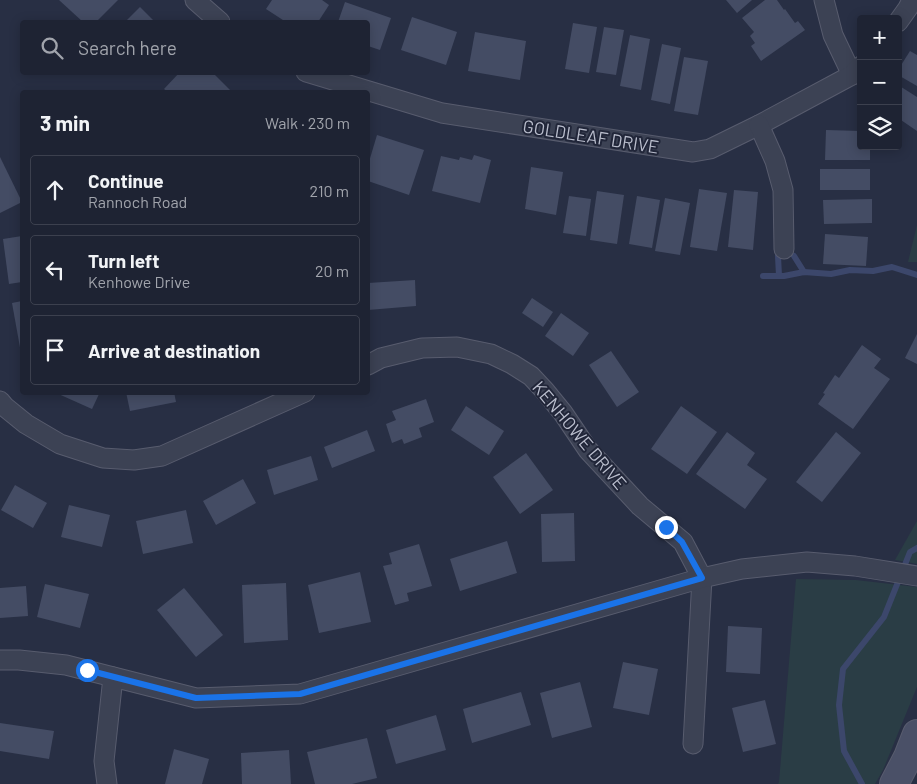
<!DOCTYPE html>
<meta charset="utf-8">
<style>
:root{--surface:#1e2333;--page:#2b2f3f;--text:#f1f3f6;--muted:#a1a4ac;--line:#3c404e}
body{margin:0;font-family:Barlow,sans-serif;background:var(--page);color:var(--text)}
.controls{position:absolute;right:15px;top:15px;display:grid;overflow:hidden;border-radius:5px;box-shadow:0 2px 12px #0003}
.controls button{width:45px;height:45px;display:grid;place-items:center;padding:0;border:0;border-bottom:1px solid var(--line);background:var(--surface);color:var(--text);font:25px sans-serif}
.stop{position:absolute;width:15px;height:15px;margin:-11px;border:4px solid #1a73e8;border-radius:50%;background:#fff}
.stop.end{background:#1a73e8;border-color:#fff;box-shadow:0 1px 5px #0008}
.list{margin:0;padding:0;list-style:none}
h2{display:flex;justify-content:space-between;align-items:center;height:65px;margin:0;padding:0 20px;font-size:21px}
h2 small{font-size:16px;font-weight:400;color:var(--muted)}
.list li{display:grid;grid-template-columns:32px 1fr auto;gap:15px;align-items:center;box-sizing:border-box;height:70px;margin:0 10px 10px;padding:0 10px;border:1px solid var(--line);border-radius:5px}
.list b{display:block;font-size:19px;white-space:nowrap}
.list p{margin:0;font-size:16px;white-space:nowrap;color:var(--muted)}
.list em{font-size:16px;font-style:normal;color:var(--muted)}
.icon{flex:none;width:28px;height:28px;fill:none;stroke:currentColor;stroke-width:2;stroke-linecap:round;stroke-linejoin:round}
.map{position:relative;flex:none;width:917px;height:784px;overflow:hidden}
.search{position:absolute;background:var(--surface);box-shadow:0 2px 12px #0003;left:20px;top:20px;width:350px;height:55px;display:flex;align-items:center;gap:12px;box-sizing:border-box;padding:0 18px;border-radius:5px;color:var(--muted);font-size:19px}
.panel{position:absolute;background:var(--surface);box-shadow:0 2px 12px #0003;left:20px;top:90px;width:350px;height:305px;border-radius:5px}
.map>svg:first-child{display:block}
.green{fill:#2a3d45}
.lines{fill:none;stroke-linecap:round;stroke-linejoin:round}
.stream{stroke:#3c476b;stroke-width:6}
.building{fill:#444c64}
.street-casing{stroke:#585c6e;stroke-width:21}
.secondary-casing{stroke:#585c6e;stroke-width:30}
.street{stroke:#3c4254;stroke-width:19}
.secondary{stroke:#4a5067;stroke-width:28}
.route{stroke:#1a73e8;stroke-width:6}
.labels{text-anchor:middle;dominant-baseline:central;stroke-width:4;stroke-linejoin:round;paint-order:stroke}
.street-label{font-size:18px;fill:#babecd;stroke:#212639}
</style>
<div class="map">
<svg width="917" height="784" viewBox="0 0 917 784">
<rect width="100%" height="100%" fill="#282f44"/>
<g class="green">
<path d="M917 225V262H908Z"/>
<path d="M917 521V564L895 560Z"/>
<path d="M796 579 856 580 917 587V687L883 770 875 784H778L779 782Z"/>
</g>
<g class="lines">
<g class="stream">
<path d="M778 256 779 276"/>
<path d="M794 256 804 272"/>
<path d="M763 276H784L804 272 831 274 850 270 873 271 892 267 917 275"/>
<path d="M862 784 844 751 839 705 843 669 884 617 910 552 917 548"/>
</g>
</g>
<g class="building">
<path d="M59 0H118L96 22H83Z"/>
<path d="M272 0H322L329 5 318 22H286L266 9Z"/>
<path d="M726 0H752L737 13Z"/>
<path d="M765 0H777L784 10 785 9 795 23 798 21 805 30 761 61 751 46 755 43 750 36 754 32 742 18Z"/>
<path d="M345 2 391 18 380 50 368 46V22H338Z"/>
<path d="M140 7 155 22H125Z"/>
<path d="M412 17 457 32 446 65 401 50Z"/>
<path d="M573 23 597 27 589 73 565 69Z"/>
<path d="M604 27 624 30 616 75 596 72Z"/>
<path d="M475 32 526 41 520 80 468 71Z"/>
<path d="M630 35 650 39 641 90 620 86Z"/>
<path d="M662 44 681 48 670 104 651 100Z"/>
<path d="M910 51 917 55V86L898 75V70Z"/>
<path d="M684 57 708 61 698 115 674 111Z"/>
<path d="M180 72H212L232 92H168L164 89Z"/>
<path d="M898 85 917 97V131L898 118Z"/>
<path d="M826 130 861 131V146H870V160H825Z"/>
<path d="M377 135 424 150 409 195 368 181V165Z"/>
<path d="M474 155 491 160 480 203 432 191 441 156 459 160 460 157 472 160Z"/>
<path d="M0 157 22 202 0 213Z"/>
<path d="M531 167 563 172 556 215 525 209Z"/>
<rect x="820" y="169" width="50" height="21"/>
<path d="M699 189 727 193 717 251 690 247Z"/>
<path d="M734 190 758 192 753 250 728 247Z"/>
<path d="M597 191 624 195 617 244 590 240Z"/>
<path d="M569 196 591 199 586 236 563 233Z"/>
<path d="M637 196 660 200 652 248 629 244Z"/>
<path d="M665 198 690 203 680 255 655 251Z"/>
<path d="M872 199V223L824 224 823 200Z"/>
<path d="M825 234 868 237 866 266 823 264Z"/>
<path d="M22 236V282L9 284 3 239Z"/>
<path d="M415 280 416 306 368 310V283Z"/>
<path d="M532 298 553 312 543 327 522 313Z"/>
<path d="M22 301V352L21 353 12 303Z"/>
<path d="M561 313 589 333 573 356 545 336Z"/>
<path d="M917 334V364L905 358Z"/>
<path d="M862 345 881 359 874 368 890 379 853 429 818 404 825 394 823 393 835 375 839 378Z"/>
<path d="M611 351 639 392 617 407 589 365Z"/>
<path d="M54 392H100L92 409Z"/>
<path d="M126 392H174L176 402 130 411Z"/>
<path d="M426 399 434 422 419 428 422 437 404 444 402 439 392 443 386 424 396 420 392 411Z"/>
<path d="M466 406 504 431 489 455 451 430Z"/>
<path d="M681 406 717 432 687 474 651 449Z"/>
<path d="M367 430 375 451 332 468 324 447Z"/>
<path d="M727 432 755 453 747 465 767 479 745 509 696 474Z"/>
<path d="M836 432 861 453 822 502 796 482Z"/>
<path d="M526 453 553 490 520 514 493 477Z"/>
<path d="M311 456 318 480 274 495 267 470Z"/>
<path d="M243 479 256 503 216 525 203 501Z"/>
<path d="M15 485 47 503 33 528 1 510Z"/>
<path d="M69 505 110 515 102 547 61 537Z"/>
<path d="M186 510 193 543 143 554 136 521Z"/>
<path d="M574 513 575 561 542 562 541 514Z"/>
<path d="M507 541 517 573 460 591 450 559Z"/>
<path d="M419 544 432 586 407 593 409 601 395 605 383 566 392 564 389 553Z"/>
<path d="M360 572 371 622 319 633 308 585Z"/>
<path d="M286 583 288 640 244 643 242 585Z"/>
<path d="M45 584 89 594 80 628 37 617Z"/>
<path d="M26 586 28 616 0 618V588Z"/>
<path d="M184 588 223 635 196 657 157 610Z"/>
<path d="M728 626 762 628 760 674 726 672Z"/>
<path d="M623 662 658 669 649 715 613 708Z"/>
<path d="M580 682 592 727 552 738 540 693Z"/>
<path d="M521 692 531 725 472 743 463 709Z"/>
<path d="M765 700 776 744 743 752 732 708Z"/>
<path d="M436 715 446 750 396 764 386 730Z"/>
<path d="M0 723 54 731 49 759 0 751Z"/>
<path d="M367 738 377 778 352 784H315L307 752Z"/>
<path d="M174 749 209 759 202 784H165Z"/>
<path d="M289 750 291 784H242L241 753Z"/>
</g>
<g class="lines">
<defs>
<g id="street">
<path d="M195 0 220 22"/>
<path d="M824 0 833 35 852 75"/>
<path d="M898 22 908 8 912 0"/>
<path d="M306 72 442 113 693 152 710 149 759 125 852 75 861 66"/>
<path d="M759 125 775 161 783 190 784 249"/>
<path d="M368 365 381 358 422 348 457 347 491 354 512 364 531 376 545 391 563 413 588 450 640 506 683 542 702 578 693 744"/>
<path d="M0 401 5 407 26 424 60 444 103 458 134 460 162 456 305 392"/>
<path d="M0 660H19L66 665 196 698 300 694 702 578 742 569 807 562 855 566 917 576"/>
<path d="M107 784 104 761 113 677"/>
</g>
<path id="secondary" d="M894 784 908 757 917 734"/>
</defs>
<use href="#street" class="street-casing"/>
<use href="#secondary" class="secondary-casing"/>
<use href="#street" class="street"/>
<use href="#secondary" class="secondary"/>
</g>
<g class="lines">
<path class="route" d="M87 670 196 698 300 694 702 578 682 542 666 527"/>
</g>
<g class="labels">
<g class="street-label">
<text transform="translate(591 136) rotate(9)">GOLDLEAF DRIVE</text>
<text transform="translate(580 435) rotate(50)">KENHOWE DRIVE</text>
</g>
</g>
</svg>
<div class="controls">
<button>+</button>
<button>−</button>
<button><svg class="icon" aria-label="layers" viewBox="0 0 24 24"><path d="M12 4l9 5-9 5-9-5zM3 14l9 5 9-5"/></svg></button>
</div>
<div class="stop" style="left:87px;top:670px"></div>
<div class="stop end" style="left:666px;top:527px"></div>
<div class="search"><svg class="icon" aria-label="search" viewBox="0 0 24 24"><circle cx="10" cy="10" r="6"/><path d="M15 15l6 6"/></svg>Search here</div>
<section class="panel">
<h2>3 min<small>Walk · 230 m</small></h2>
<ul class="list">
<li><svg class="icon" aria-label="ahead" viewBox="0 0 24 24"><path d="M12 20V5M6 11l6-6 6 6"/></svg><div><b>Continue</b><p>Rannoch Road</p></div><em>210 m</em></li>
<li><svg class="icon" aria-label="left" viewBox="0 0 24 24"><path d="M17 20v-9H6M10 6l-5 5 5 5"/></svg><div><b>Turn left</b><p>Kenhowe Drive</p></div><em>20 m</em></li>
<li><svg class="icon" aria-label="arrive" viewBox="0 0 24 24"><path d="M6 21V4h12l-3 4 3 4H6"/></svg><div><b>Arrive at destination</b></div></li>
</ul>
</section>
</div>
